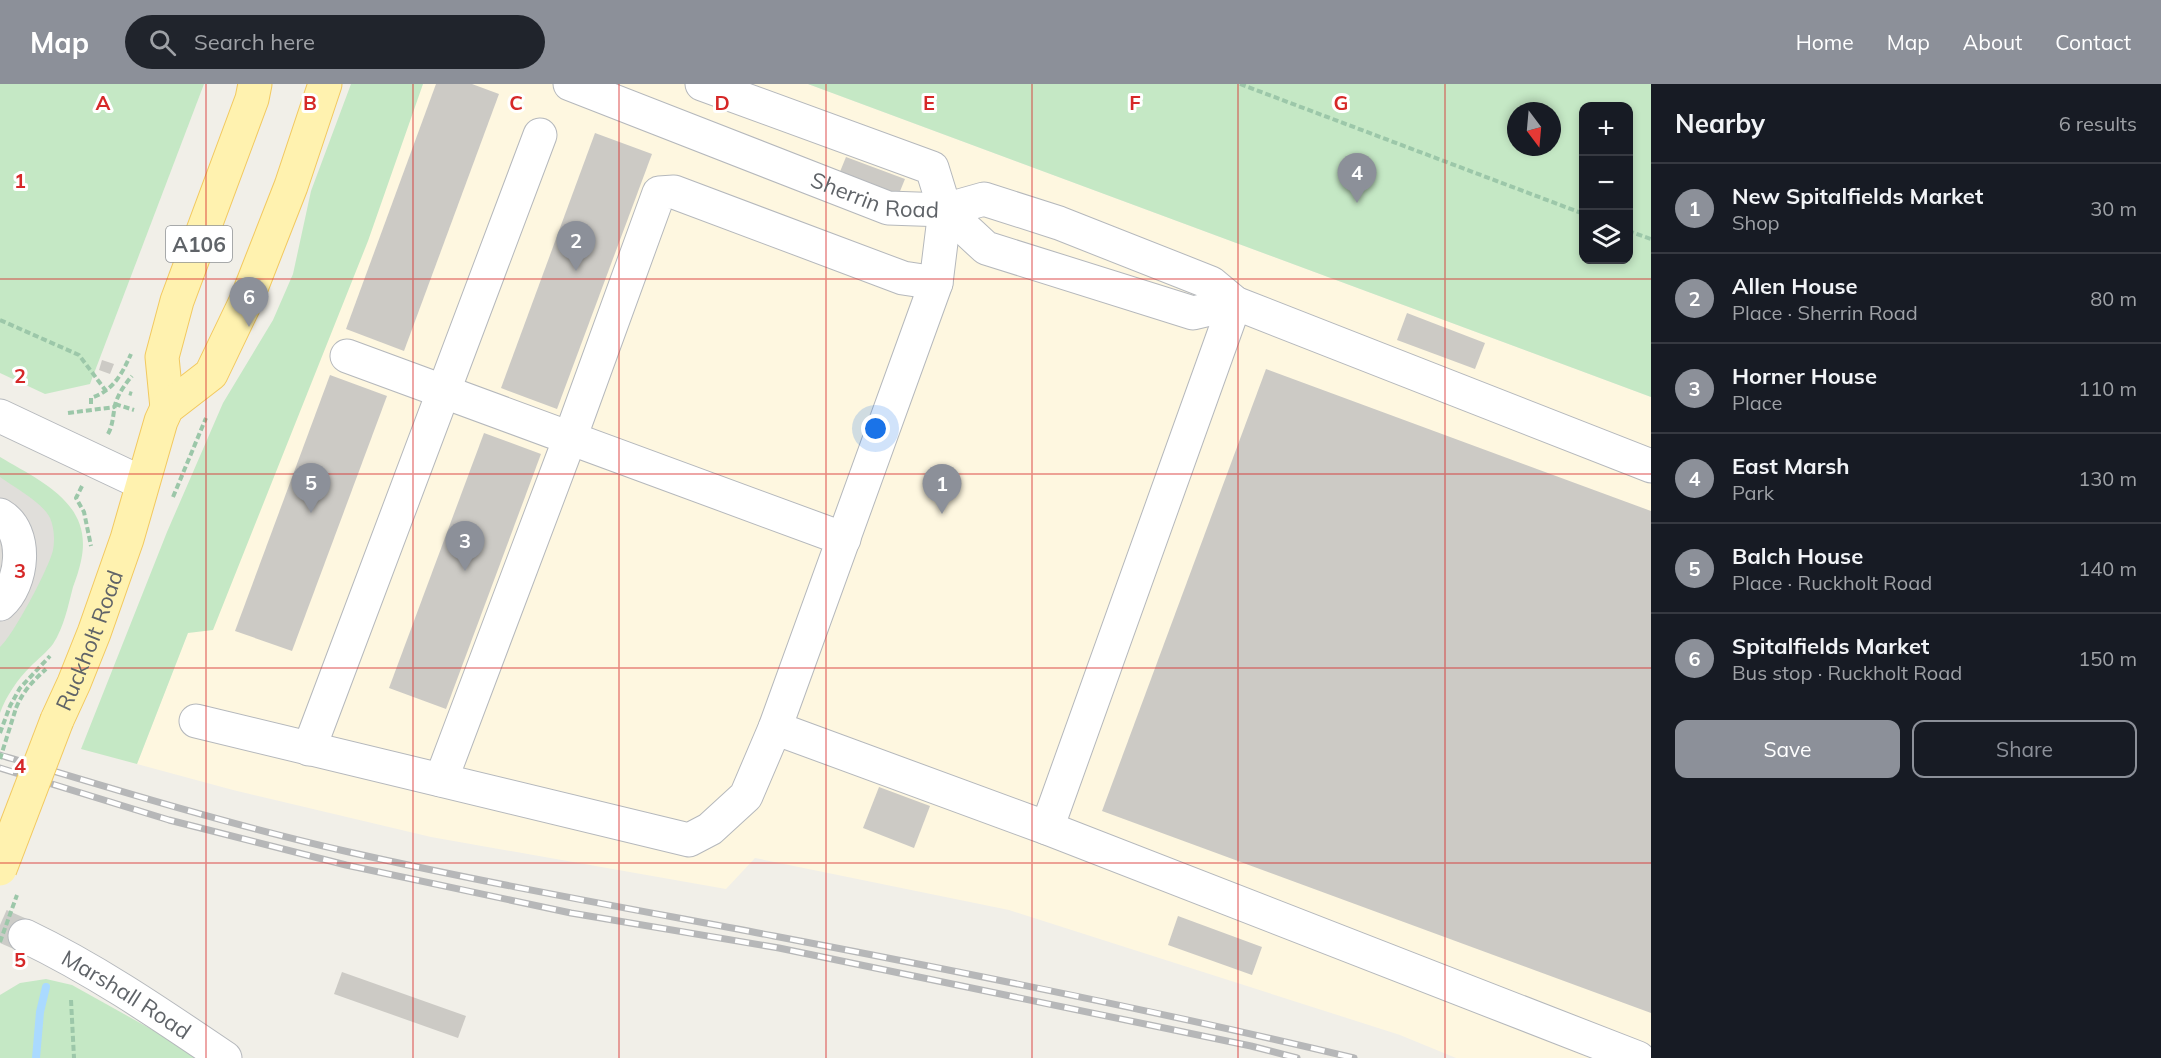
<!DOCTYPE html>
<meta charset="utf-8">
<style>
:root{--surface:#171b24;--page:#20242c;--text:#f1f3f6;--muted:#9ea1a6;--line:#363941;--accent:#8c9099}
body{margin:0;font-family:Mulish,sans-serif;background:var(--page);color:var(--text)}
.controls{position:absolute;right:18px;top:18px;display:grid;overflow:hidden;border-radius:12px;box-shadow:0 3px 9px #0003}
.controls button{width:54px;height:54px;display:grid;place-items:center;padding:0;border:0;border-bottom:2px solid var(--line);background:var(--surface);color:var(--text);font:30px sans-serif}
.compass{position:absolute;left:1507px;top:18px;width:54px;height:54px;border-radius:50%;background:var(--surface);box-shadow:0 3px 9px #0003;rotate:164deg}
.you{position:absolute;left:876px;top:345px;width:21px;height:21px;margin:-15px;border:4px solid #fff;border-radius:50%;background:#1a73e8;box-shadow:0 0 0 9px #1a73e833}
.badge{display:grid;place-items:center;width:39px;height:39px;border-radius:50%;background:var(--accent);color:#fff;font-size:20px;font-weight:700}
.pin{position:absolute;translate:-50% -50px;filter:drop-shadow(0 2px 3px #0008)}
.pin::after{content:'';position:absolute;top:32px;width:21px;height:18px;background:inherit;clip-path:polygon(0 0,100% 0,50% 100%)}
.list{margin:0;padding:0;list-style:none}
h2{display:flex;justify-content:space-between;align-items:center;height:78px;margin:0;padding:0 24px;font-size:26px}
h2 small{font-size:20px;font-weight:400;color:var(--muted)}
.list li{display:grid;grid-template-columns:39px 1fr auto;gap:18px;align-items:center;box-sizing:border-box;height:90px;padding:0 24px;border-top:2px solid var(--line)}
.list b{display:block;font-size:22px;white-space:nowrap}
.list p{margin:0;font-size:20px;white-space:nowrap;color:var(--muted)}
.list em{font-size:20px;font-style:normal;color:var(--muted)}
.actions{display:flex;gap:12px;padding:18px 24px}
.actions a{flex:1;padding:14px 0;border:2px solid var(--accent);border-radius:12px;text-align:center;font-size:21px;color:var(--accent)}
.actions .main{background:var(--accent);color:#fff}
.icon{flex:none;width:33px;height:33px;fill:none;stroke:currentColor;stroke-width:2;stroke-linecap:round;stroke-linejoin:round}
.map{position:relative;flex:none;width:1651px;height:974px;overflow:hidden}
header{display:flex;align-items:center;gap:36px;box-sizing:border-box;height:84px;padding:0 30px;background:var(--accent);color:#fff}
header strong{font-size:28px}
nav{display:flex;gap:33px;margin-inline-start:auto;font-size:21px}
.search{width:420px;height:54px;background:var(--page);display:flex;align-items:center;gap:15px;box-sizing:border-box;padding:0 21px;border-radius:33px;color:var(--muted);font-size:22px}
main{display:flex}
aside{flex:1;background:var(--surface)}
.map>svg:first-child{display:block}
.commercial{fill:#fef7e0}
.industrial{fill:#e0deda}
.green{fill:#c5e8c5;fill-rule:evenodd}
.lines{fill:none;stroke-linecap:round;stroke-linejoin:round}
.stream{stroke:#aadaff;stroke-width:8}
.building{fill:#cccac5}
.minor-tunnel{stroke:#ccccc8;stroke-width:33;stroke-dasharray:33 16;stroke-linecap:butt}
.minor-casing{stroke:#b5b8bc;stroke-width:35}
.major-casing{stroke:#f2c960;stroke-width:35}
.path{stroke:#9cc7a9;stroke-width:4;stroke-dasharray:6 3;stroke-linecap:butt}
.minor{stroke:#fff;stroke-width:33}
.major{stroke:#fff2af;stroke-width:33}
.rail-casing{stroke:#b6b7b8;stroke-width:7}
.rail{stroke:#fff;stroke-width:4.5;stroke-dasharray:14;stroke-linecap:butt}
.major-bridge-casing{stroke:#f2c960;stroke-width:35;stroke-linecap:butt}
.path-bridge{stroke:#9cc7a9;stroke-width:4;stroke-dasharray:6 3;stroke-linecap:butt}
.major-bridge{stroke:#fff2af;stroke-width:33}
.grid{fill:none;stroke:#d62828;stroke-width:1.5;stroke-opacity:0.55}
.labels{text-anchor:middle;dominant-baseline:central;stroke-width:6;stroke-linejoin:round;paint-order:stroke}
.shield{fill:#fff;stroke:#8f9295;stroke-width:1.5}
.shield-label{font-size:21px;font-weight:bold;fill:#5f6368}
.street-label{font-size:22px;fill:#5f6368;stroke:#fff}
.grid-label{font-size:20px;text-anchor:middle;font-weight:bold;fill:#d62828;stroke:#fff;stroke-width:6;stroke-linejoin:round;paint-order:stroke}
</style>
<header>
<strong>Map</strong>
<div class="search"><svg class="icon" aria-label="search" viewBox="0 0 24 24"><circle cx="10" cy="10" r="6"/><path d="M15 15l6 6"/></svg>Search here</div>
<nav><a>Home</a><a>Map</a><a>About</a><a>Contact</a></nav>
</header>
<main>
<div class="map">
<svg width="1651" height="974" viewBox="0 0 1651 974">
<rect width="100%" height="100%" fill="#f1efe8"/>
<path class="commercial" d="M400 0H808L1651 313V974H1456L1400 951 1009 826 755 774 726 805 431 753 233 706 137 680Z"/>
<path class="industrial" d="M0 390 46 422 60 458 0 580Z"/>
<g class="green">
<path d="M0 0H204L90 300 45 310 0 289Z"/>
<path d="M351 0H423L368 157 213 546 188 549 137 680 81 665 167 448 223 319 273 236 293 190 311 107Z"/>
<path d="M808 0H1651V313ZM1584 22H1628V176H1584ZM1516 27H1552V63H1516Z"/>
<path d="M0 373C40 397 94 419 81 477 79 486 76 495 73 503 68 522 64 543 53 560 47 568 38 575 30 583 18 595 6 612 0 629V563C13 552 49 484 53 466 55 456 54 443 50 434 43 419 14 403 0 393Z"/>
<path d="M46 895 72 901 176 959 197 974H0V911L20 899Z"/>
</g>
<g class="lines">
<path class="stream" d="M36 974 40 928 46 903"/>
</g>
<g class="building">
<path d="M436 0H472L499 10 404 267 346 245Z"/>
<path d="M595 49 652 70 557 325 501 304Z"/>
<path d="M846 73 905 95 896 117 837 95Z"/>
<path d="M1407 229 1485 259 1475 285 1397 256Z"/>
<path d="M102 276 114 280 110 290 99 286Z"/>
<path d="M1266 285 1651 427V929L1102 727Z"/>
<path d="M330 291 387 312 292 567 235 547Z"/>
<path d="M484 349 541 370 446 625 389 604Z"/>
<path d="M879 703 930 722 914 764 863 744Z"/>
<path d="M1178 832 1262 863 1252 891 1168 861Z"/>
<path d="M342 888 466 932 458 954 334 910Z"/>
</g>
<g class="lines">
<path class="minor-tunnel" d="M0 841 25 852"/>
<defs>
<g id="minor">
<path id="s1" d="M570 0 888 124 945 126 984 115 1059 139 1211 199 1235 219 1651 382"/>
<path d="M945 126 986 164 1193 229 1235 219"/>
<path d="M347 272 844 455"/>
<path d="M0 332 142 399"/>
<path d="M0 431C29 448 23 500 0 520"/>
<path d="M196 637 689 756 710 745 746 712 775 644 936 199 945 126 932 84 702 0"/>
<path d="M775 644 1047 744 1638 974"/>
<path d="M309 665 540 51"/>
<path d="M441 696 570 354 659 109 674 108 903 194 936 199"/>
<path d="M1047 744 1235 219"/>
<path id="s2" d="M25 852C96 886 160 930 225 974"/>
</g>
<g id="major">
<path d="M167 324 162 273 177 217 252 15 255 0"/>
<path id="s3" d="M57 636 74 599 94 549 127 455 161 337 167 324 211 290 246 217 291 102 325 0"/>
</g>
</defs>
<use href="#minor" class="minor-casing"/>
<use href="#major" class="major-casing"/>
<g class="path">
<path d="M1240 0 1584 130"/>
<path d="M1628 147 1651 155"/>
<path d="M0 236 79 271 106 307"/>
<path d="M129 309 132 310"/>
<path d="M91 320V314C113 307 122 290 131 270"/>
<path d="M115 320 134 326"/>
<path d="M68 329 115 323"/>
<path d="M108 350C113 341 113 331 115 321 118 310 125 300 132 292"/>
<path d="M82 402 76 414 84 428 91 462"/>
<path d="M173 413 206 334"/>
<path d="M16 624C23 607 33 597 46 585"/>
<path d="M0 649 10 622 20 604 50 572"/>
<path d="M71 916 74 974"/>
</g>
<use href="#minor" class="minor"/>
<use href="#major" class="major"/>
<defs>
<g id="rail">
<path d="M0 671C116 706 231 741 349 768 490 800 632 825 774 852 968 889 1162 928 1354 974"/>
<path d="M0 684 169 736 346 781 571 829 779 864 1251 962 1297 974"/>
</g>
</defs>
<use href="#rail" class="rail-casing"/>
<use href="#rail" class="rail"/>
<defs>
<path id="major-bridge" d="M0 785 57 636"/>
</defs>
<use href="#major-bridge" class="major-bridge-casing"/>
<g class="path-bridge">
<path d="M0 675 16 624"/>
<path d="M0 858 17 811"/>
</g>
<use href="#major-bridge" class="major-bridge"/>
</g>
<path class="grid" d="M206 0V974M413 0V974M619 0V974M826 0V974M1032 0V974M1238 0V974M1445 0V974M0 195H1651M0 390H1651M0 584H1651M0 779H1651"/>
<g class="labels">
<rect class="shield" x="166" y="142" width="66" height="36" rx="4.5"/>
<g class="shield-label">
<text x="199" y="160">A106</text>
</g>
<g class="street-label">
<text stroke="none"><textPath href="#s1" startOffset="326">Sherrin Road</textPath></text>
<text stroke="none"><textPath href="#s3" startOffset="86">Ruckholt Road</textPath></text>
<text stroke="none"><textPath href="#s2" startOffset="117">Marshall Road</textPath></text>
</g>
</g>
<g class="grid-label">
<text x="103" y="26">A</text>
<text x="310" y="26">B</text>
<text x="516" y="26">C</text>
<text x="722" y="26">D</text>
<text x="929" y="26">E</text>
<text x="1135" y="26">F</text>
<text x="1341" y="26">G</text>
<text x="20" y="104">1</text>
<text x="20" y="299">2</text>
<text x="20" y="494">3</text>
<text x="20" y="689">4</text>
<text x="20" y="883">5</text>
</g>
</svg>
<div class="controls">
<button>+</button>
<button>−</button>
<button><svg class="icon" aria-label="layers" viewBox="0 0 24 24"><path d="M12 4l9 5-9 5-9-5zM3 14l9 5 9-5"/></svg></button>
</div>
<svg class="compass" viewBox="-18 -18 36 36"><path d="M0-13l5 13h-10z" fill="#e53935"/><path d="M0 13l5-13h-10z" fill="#9ea1a6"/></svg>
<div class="you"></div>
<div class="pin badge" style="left:942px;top:430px">1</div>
<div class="pin badge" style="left:576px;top:187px">2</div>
<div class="pin badge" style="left:465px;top:487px">3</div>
<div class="pin badge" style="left:1357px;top:119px">4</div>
<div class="pin badge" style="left:311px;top:429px">5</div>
<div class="pin badge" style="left:249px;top:243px">6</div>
</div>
<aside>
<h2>Nearby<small>6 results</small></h2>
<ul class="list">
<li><span class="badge">1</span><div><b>New Spitalfields Market</b><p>Shop</p></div><em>30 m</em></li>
<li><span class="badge">2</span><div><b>Allen House</b><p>Place · Sherrin Road</p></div><em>80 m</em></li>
<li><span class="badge">3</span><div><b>Horner House</b><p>Place</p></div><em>110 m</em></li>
<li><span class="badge">4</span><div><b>East Marsh</b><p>Park</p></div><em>130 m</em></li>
<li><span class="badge">5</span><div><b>Balch House</b><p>Place · Ruckholt Road</p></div><em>140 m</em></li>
<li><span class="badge">6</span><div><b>Spitalfields Market</b><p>Bus stop · Ruckholt Road</p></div><em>150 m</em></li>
</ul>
<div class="actions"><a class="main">Save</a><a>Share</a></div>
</aside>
</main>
